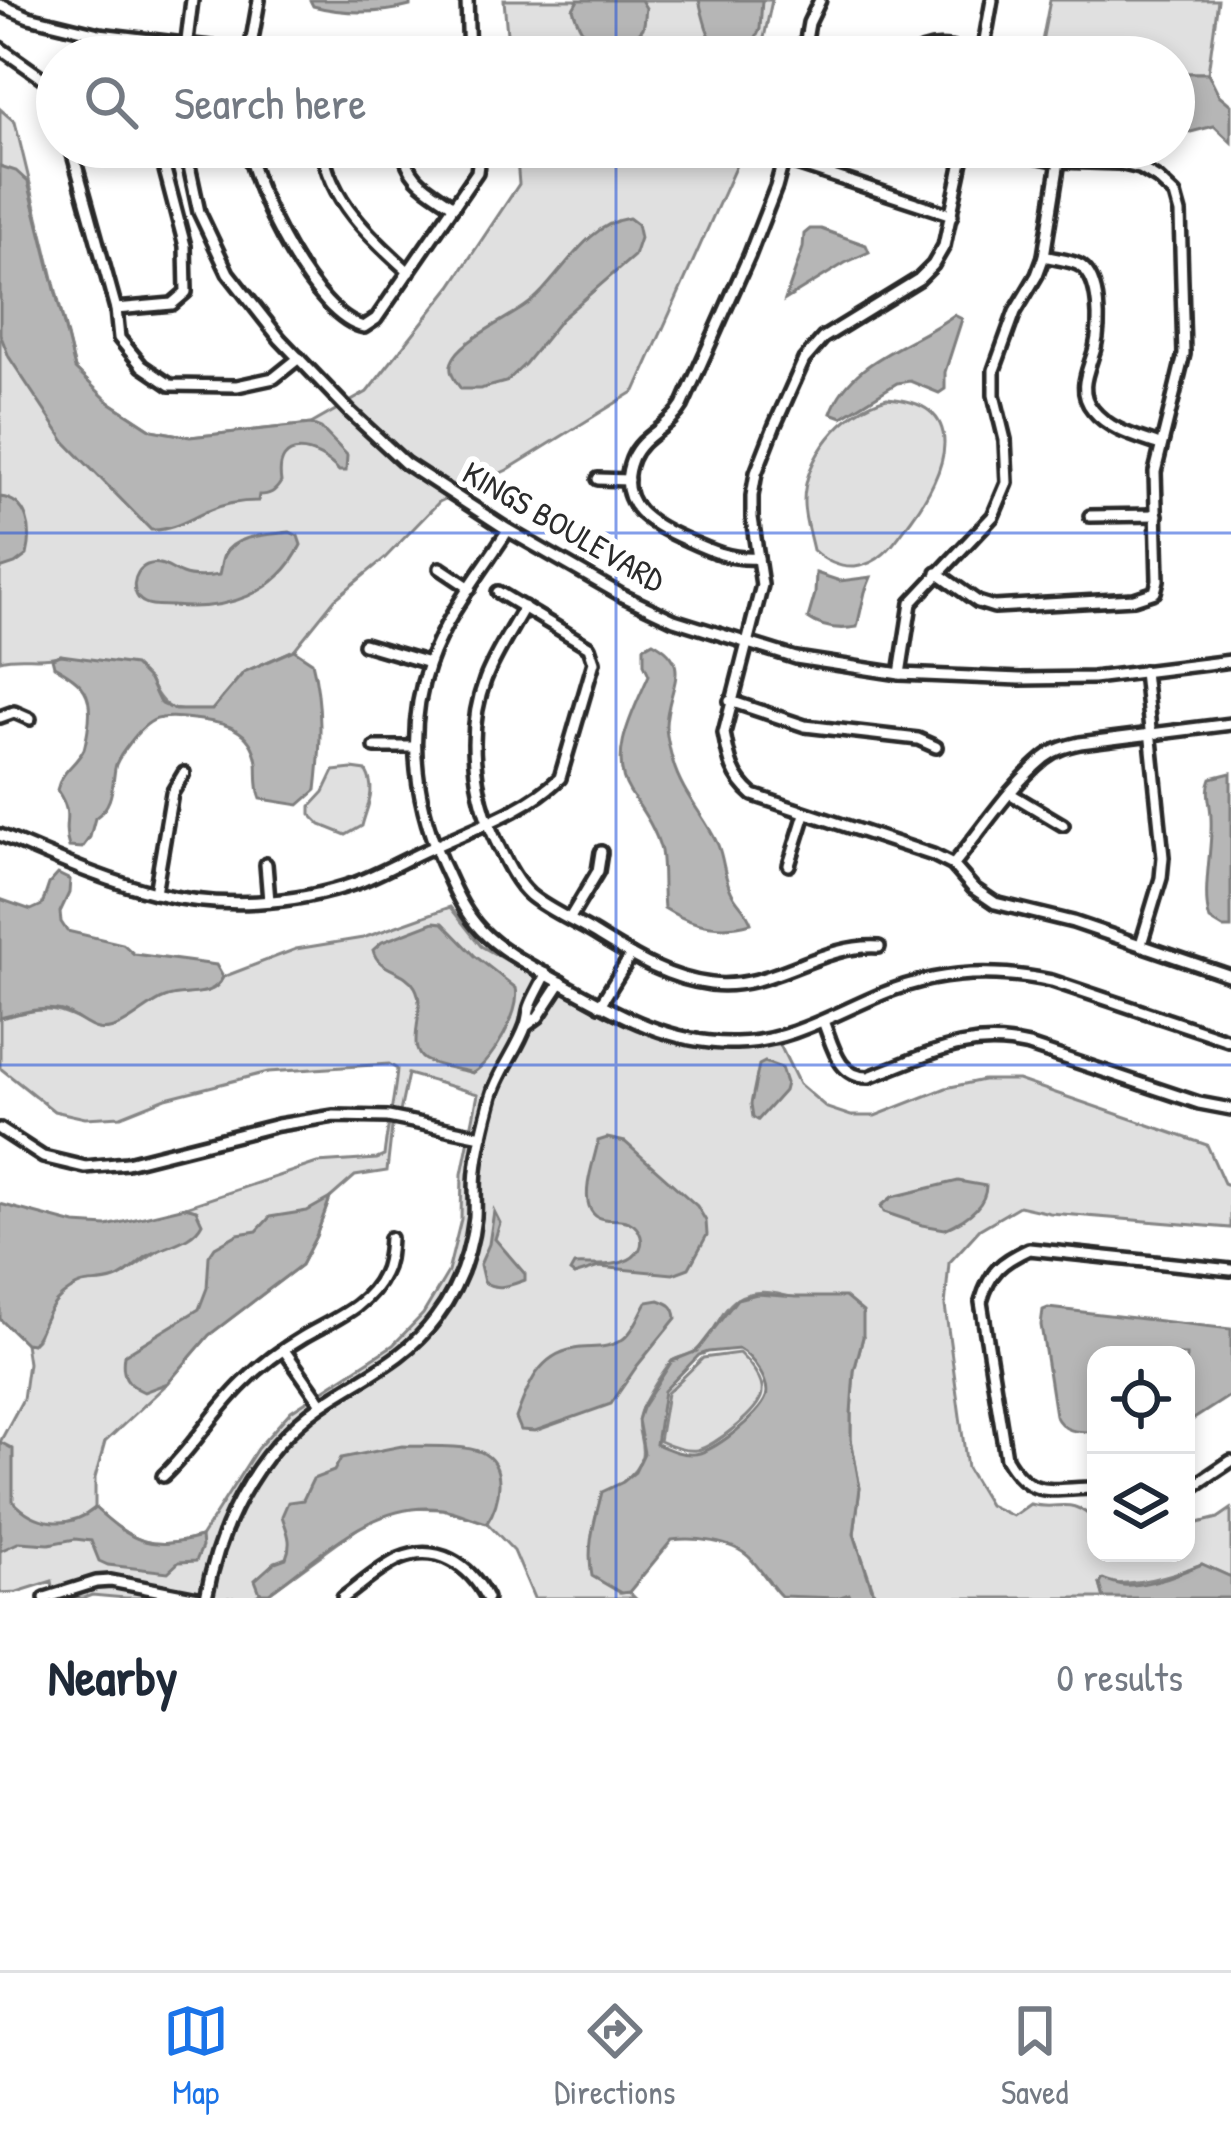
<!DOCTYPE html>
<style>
:root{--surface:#fff;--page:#f6f6f7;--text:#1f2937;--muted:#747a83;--line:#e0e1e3;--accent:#1a73e8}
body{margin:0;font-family:"Patrick Hand",sans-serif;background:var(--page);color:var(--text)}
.controls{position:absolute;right:36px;bottom:36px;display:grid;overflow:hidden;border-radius:24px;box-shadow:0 6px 18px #0003}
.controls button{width:108px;height:108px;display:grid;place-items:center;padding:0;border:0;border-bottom:3px solid var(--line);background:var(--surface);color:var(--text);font:60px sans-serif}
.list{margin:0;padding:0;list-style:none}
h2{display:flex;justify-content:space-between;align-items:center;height:156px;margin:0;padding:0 48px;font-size:51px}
h2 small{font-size:39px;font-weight:400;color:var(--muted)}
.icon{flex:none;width:66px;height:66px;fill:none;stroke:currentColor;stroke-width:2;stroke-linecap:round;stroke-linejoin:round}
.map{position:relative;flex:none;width:1231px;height:1598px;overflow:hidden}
.search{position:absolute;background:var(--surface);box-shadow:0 6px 18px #0003;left:36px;right:36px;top:36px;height:132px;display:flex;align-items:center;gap:30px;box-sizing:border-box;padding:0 42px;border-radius:66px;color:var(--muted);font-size:45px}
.sheet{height:372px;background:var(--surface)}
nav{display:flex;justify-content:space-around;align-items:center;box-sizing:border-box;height:168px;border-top:3px solid var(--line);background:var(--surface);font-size:33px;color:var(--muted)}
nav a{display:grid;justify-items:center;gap:6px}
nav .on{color:var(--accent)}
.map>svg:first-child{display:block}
.green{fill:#e0e0e0;stroke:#868686;stroke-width:3;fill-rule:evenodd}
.water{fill:#b6b6b6;stroke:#7e7e7e;stroke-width:3;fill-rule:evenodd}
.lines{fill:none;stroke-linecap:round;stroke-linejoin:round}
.street-casing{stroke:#2b2b2b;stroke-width:18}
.street{stroke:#fff;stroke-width:9}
.grid{fill:none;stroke:#1d4ed8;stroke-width:3;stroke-opacity:0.55}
.labels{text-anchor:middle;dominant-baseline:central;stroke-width:12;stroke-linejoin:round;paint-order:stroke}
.street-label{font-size:33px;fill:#2b2b2b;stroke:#fff}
</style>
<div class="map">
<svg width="1231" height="1598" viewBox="0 0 1231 1598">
<rect width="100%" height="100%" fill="#fff"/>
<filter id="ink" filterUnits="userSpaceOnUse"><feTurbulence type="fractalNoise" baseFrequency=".00833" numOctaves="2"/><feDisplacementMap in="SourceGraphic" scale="24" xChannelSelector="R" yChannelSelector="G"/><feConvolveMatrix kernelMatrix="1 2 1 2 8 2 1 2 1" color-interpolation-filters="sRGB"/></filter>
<g filter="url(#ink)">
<g class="green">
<path d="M504 0H772L760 57H509Z"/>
<path d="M1050 0H1218L1208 73H1174V57H1039Z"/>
<path d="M0 109 15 122 75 369 109 402 152 430 190 437 311 424 367 392 451 286 519 184 516 147H741L737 163 635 391 507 470 439 502 385 558 335 599 294 650 244 672 212 710C175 710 166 716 149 680L61 655C41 662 21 654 0 660Z"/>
<path d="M887 398C972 404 946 473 911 520 896 540 883 564 855 567 838 568 825 561 813 550 810 535 804 519 804 503 803 458 844 409 887 398Z"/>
<path d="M352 769 366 771C377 791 367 806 362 826L346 835 321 825 311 815V806L324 792 334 771Z"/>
<path d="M450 907 481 946 608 1017 658 1037 690 1043 729 1047 780 1045 799 1084 827 1108 851 1116H875L946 1088 983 1080H1018L1207 1145 1224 1183 1231 1186V1228L1050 1213 1019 1206 980 1229 949 1263 945 1306 967 1468 989 1505 1013 1516 1030 1504C1060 1512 1068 1494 1096 1521V1553H1186V1526L1218 1518 1231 1509V1577L1202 1564C1168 1577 1137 1585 1100 1584L1104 1598H876L854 1534 860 1488 851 1439V1413L854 1371 863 1337C832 1318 775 1276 737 1299 719 1311 714 1338 697 1350 691 1356 679 1356 672 1361 664 1369 647 1397 642 1408 628 1437 662 1450 623 1482L620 1593 629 1592 635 1598H534L514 1551 487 1523 443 1509 400 1508 361 1526 269 1593H260L255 1598H125L92 1595 84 1598H55L52 1581 17 1592 0 1593V1442L23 1399 28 1363 25 1343 32 1344 37 1339 49 1308 64 1293 84 1281H105L124 1274 164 1247 196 1210 185 1207 317 1163 377 1159 384 1156C387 1126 395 1098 397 1069L389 1064 268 1072 166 1098 121 1116 85 1118 54 1111 0 1068V1018C49 1006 53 1006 98 1029 110 1025 124 1022 135 1015 147 1008 157 999 170 996 191 990 212 1000 223 977L296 949 363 938ZM408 1074 478 1094 462 1174 461 1219 448 1272 423 1314 393 1345 291 1411 257 1449 201 1537C150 1551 134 1543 95 1508V1478L105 1442 168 1383 209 1335 301 1265 316 1236 330 1198 355 1176 387 1171 392 1127 400 1112Z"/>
<path d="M739 1353C748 1361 765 1381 762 1394 759 1411 714 1447 697 1450 685 1452 670 1446 659 1441L667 1393 703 1358Z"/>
</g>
<g class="water">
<path d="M310 0H410V6C381 14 342 14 313 6Z"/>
<path d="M578 0H641L646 8C645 15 645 22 643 28 640 32 632 40 628 42 599 64 581 35 573 9Z"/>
<path d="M699 0H762L760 29 752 46C711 64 707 31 699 0Z"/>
<path d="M1174 73H1208L1219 95 1231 105V142L1214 126 1191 132 1174 129Z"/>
<path d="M0 166 16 171 28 182 75 369 109 402 152 430 190 437 311 424 321 428 347 455 346 471H339C318 447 274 436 281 482 275 492 270 495 259 495L258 501C242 501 223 504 208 511 189 519 172 531 151 530L66 443 9 357 0 334Z"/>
<path d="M629 218 637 224 640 238 634 256 561 319 525 364 506 382 480 389H461C453 378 446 369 455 356 467 338 505 320 524 307 560 282 582 225 629 218Z"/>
<path d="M810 229H821L866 245 869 252 845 263 785 300 803 248 804 234Z"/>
<path d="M954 315 962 319 945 372V389L939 393 910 381 897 383 842 417 831 413C850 359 912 346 954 315Z"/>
<path d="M0 497C29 500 33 532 27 555L15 564 0 569Z"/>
<path d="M290 532 298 536 301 545C277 595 226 611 173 606 166 605 152 607 145 603 129 596 132 571 147 565 162 560 169 569 182 574 192 578 209 577 219 575 221 568 221 561 224 555 235 534 270 535 290 532Z"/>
<path d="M816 573 840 581 871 577 865 592 857 627C840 630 822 628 808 618L815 594Z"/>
<path d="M653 642C695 664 667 688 666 725 666 736 670 751 673 762 682 794 705 816 718 845 724 860 724 877 731 891 736 903 747 910 751 923 720 932 691 925 664 908 662 889 664 869 661 851 656 829 642 810 630 792 607 756 634 710 649 675L644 664V647Z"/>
<path d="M294 650 312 662C323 704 321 747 316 790L299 805 261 799C256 787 258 775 257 762 252 728 223 722 193 719 160 715 150 715 129 744 124 751 116 760 115 768 112 788 113 806 95 818L90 837 82 848 69 847C60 821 76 818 57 790 61 771 76 765 84 749 85 746 88 731 88 729 94 693 84 683 54 666L52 658 61 655 134 665 149 680 160 703 175 710H212L244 672Z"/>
<path d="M1231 773V928H1223L1210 920C1201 893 1213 849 1211 818 1211 803 1205 792 1211 778Z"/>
<path d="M58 874 70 880 69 893 60 912 61 922 67 931 123 944 134 954 216 965 223 977C212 1000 186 990 165 998 145 1005 121 1034 98 1029 87 1027 76 1016 65 1012 45 1005 20 1013 0 1018V899L31 910 42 905 49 884Z"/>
<path d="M434 922 443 923 475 956 516 988C521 1012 493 1060 473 1073 459 1069 438 1067 425 1060 404 1048 428 1009 415 987 404 968 378 972 373 950L382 942Z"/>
<path d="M765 1062 781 1068 786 1083 784 1091 758 1120 753 1117 751 1104 759 1065Z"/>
<path d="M607 1138 625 1142 697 1206 706 1221 707 1235 689 1268 673 1274 599 1267 574 1275 570 1272 574 1265C593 1264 624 1269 637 1253 646 1243 641 1228 629 1222 613 1216 596 1226 589 1206 583 1188 595 1159 598 1141Z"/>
<path d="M958 1181 986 1186C986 1207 963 1221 945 1229L922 1225 884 1212 881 1206 892 1197Z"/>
<path d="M330 1198 316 1236 301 1265 209 1335 168 1383 144 1392C126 1384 121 1375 124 1355L199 1309 207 1288 209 1256 215 1247 238 1234 257 1231 270 1217 307 1211Z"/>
<path d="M0 1204 75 1224 107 1226 185 1207 196 1210 202 1223C192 1243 165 1245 146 1257 136 1264 127 1275 115 1279 92 1287 86 1276 62 1296 45 1310 44 1328 32 1344L25 1343 0 1319Z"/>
<path d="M494 1211 500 1223 495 1239 525 1274V1280C511 1285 497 1291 484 1282L480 1265 489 1244Z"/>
<path d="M757 1294 796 1297H845L863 1312V1337L854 1371 851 1413V1439L860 1488 854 1534 874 1595 870 1598H851L849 1594 837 1598 781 1596C769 1584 761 1569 749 1557 732 1541 694 1537 672 1540L629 1592 621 1593 592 1576C586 1547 595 1520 602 1492L623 1482 635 1472 644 1453 638 1420 642 1408 672 1361 697 1351 737 1299ZM739 1349C751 1356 771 1382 766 1397 760 1415 712 1454 693 1454 681 1455 668 1449 656 1444L664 1391 699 1355 708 1352Z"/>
<path d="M659 1300C670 1304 675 1306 676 1318L637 1366 611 1404 535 1431 521 1430 516 1418C527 1388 538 1355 574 1349 589 1346 606 1350 620 1341 633 1334 639 1315 647 1302Z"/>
<path d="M1048 1308 1231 1329V1395L1186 1424V1355H1096V1432C1078 1432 1063 1433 1055 1415L1041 1325 1043 1310Z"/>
<path d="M0 1442 13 1449V1501C35 1525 69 1530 95 1508 134 1543 150 1551 201 1537L202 1547 196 1561 179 1562 168 1572 108 1565 99 1561 91 1541 75 1539 49 1544 20 1542 0 1551Z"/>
<path d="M402 1446C422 1447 464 1444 481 1452 509 1465 499 1504 487 1523 472 1519 457 1511 442 1509 374 1499 320 1557 269 1593H260L255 1580 275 1562 286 1558C293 1541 287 1532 282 1516L288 1502 303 1500 313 1479 334 1471 341 1458Z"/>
<path d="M1202 1564 1231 1577V1598H1104L1100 1584 1103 1579C1105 1580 1121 1585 1123 1585 1148 1587 1180 1573 1202 1564Z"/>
</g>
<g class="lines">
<defs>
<g id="street">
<path d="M467 0 469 57"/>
<path d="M0 5 29 17 99 34 297 57"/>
<path d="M0 48 54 86 57 97"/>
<path d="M185 57 192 0"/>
<path d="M249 57 259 0"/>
<path d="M431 57 469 53"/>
<path d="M803 57 809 23 820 0"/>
<path d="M912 57C933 40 958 50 982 54"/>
<path d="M982 57 992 0"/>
<path d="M71 147 116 309 119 338 142 366 170 385 237 386 274 378 299 358"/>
<path d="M185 147 199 212 228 273 280 339 350 412 405 463 508 530 623 596 674 620 796 658 900 674 1020 679 1093 678 1231 661"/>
<path d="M248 147C254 194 316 318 364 327L376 319 477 172 480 147"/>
<path d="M322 147C329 200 371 238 409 272"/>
<path d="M403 147C408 181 428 188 454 206"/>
<path d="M965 147 944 246 933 265 919 279 823 338 804 360 774 427 756 473 752 496V518L762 585 724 733C729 760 732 777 753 795L933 855 953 865 973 888 995 903 1073 922 1231 976"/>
<path d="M784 160 952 215"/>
<path d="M1044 256C1054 259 1072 260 1081 266 1101 280 1100 327 1095 348 1089 370 1076 390 1093 410 1109 430 1137 437 1160 445"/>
<path d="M116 309 172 304 186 292 185 246 159 147"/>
<path d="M598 479 628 480"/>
<path d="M1090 516 1157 515"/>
<path d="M508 530C481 572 446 615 429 663 404 734 416 810 448 876 457 896 466 914 481 930 504 954 537 969 565 985 619 1015 672 1045 736 1043 789 1042 834 1014 882 994 937 971 995 969 1052 981L1231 1041"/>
<path d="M758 558C731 560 711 551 687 540 652 525 614 505 632 459 642 435 669 428 682 406L749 256 776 187 787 147"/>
<path d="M440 568 470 588"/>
<path d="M937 573 978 602 994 607 1134 599 1155 592 1158 580 1155 472 1184 354 1180 213 1175 195 1158 179 1140 168 1119 163 1059 161 991 147"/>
<path d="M524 607C511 631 495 654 485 680 466 731 473 792 496 841 505 859 515 882 530 895 548 910 574 921 594 933 630 955 667 979 711 984 772 991 820 943 879 947"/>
<path d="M364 644 429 663"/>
<path d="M900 674 911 603 993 516 1007 483 1005 440 994 395V370L1015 312 1037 275 1044 256 1059 161"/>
<path d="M730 701 805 726 918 739 936 747"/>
<path d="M0 717 14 712 30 719"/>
<path d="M375 747H415"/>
<path d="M1011 794 1063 825"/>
<path d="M0 835C51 856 102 880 155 893 219 909 294 905 356 883 382 873 406 859 431 848 474 828 526 811 560 778L594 662 589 647 498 592"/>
<path d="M266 864 269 901"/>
<path d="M789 865 805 814"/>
<path d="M953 865C982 830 1009 787 1044 758 1055 749 1067 746 1080 743L1231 724"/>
<path d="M155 893 172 793 184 773"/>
<path d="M570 918 598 871 601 852"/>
<path d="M1141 944 1161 878 1163 857 1144 671"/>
<path d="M600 1005 631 955"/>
<path d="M823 1021C833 1046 838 1078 869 1077 926 1056 967 1031 1029 1046L1199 1103 1231 1109"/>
<path d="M527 1025 538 1017 561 982"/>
<path d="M0 1129 43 1157 85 1167 127 1163 278 1125 334 1116 388 1117 482 1136"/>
<path d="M284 1350 322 1404"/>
<path d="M163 1476C193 1448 213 1412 243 1383 260 1366 281 1350 303 1337 332 1320 368 1307 383 1274 389 1263 389 1250 390 1238"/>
<path d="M1186 1486H1194L1231 1461"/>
<path d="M1096 1488C1052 1488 1031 1501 1006 1458L981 1302C990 1271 1001 1262 1029 1249L1231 1270"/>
<path d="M45 1598 96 1582 111 1581 198 1598"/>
<path d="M206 1598C221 1516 263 1440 335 1396 373 1372 409 1355 436 1318 458 1289 471 1253 475 1217 476 1202 474 1186 476 1171 478 1147 485 1122 491 1099 498 1072 517 1051 526 1025 528 1019 528 1013 530 1007 534 996 541 985 546 974"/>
<path d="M343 1598C361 1585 379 1568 399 1559 437 1543 470 1565 487 1598"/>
</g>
</defs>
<use href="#street" class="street-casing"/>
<use href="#street" class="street"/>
</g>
</g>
<path class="grid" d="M616 0V57M616 147V1598M0 533H1231M0 1065H1231"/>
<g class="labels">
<g class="street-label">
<text transform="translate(564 526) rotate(30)">KINGS BOULEVARD</text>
</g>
</g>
</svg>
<div class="controls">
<button><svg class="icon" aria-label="locate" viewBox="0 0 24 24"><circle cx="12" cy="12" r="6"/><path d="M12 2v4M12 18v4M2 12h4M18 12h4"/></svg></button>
<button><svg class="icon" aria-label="layers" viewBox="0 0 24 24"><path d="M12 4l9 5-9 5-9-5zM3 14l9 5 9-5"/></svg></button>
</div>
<div class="search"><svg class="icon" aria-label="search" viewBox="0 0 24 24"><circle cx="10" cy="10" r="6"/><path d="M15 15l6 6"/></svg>Search here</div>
</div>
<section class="sheet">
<h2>Nearby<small>0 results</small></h2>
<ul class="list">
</ul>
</section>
<nav>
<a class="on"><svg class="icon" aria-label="map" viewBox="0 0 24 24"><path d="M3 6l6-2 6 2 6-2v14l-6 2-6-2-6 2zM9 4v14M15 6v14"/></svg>Map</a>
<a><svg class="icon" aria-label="directions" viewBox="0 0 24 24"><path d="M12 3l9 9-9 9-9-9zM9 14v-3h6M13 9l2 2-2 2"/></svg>Directions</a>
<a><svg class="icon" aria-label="saved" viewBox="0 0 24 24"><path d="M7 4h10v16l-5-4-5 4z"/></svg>Saved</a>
</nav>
